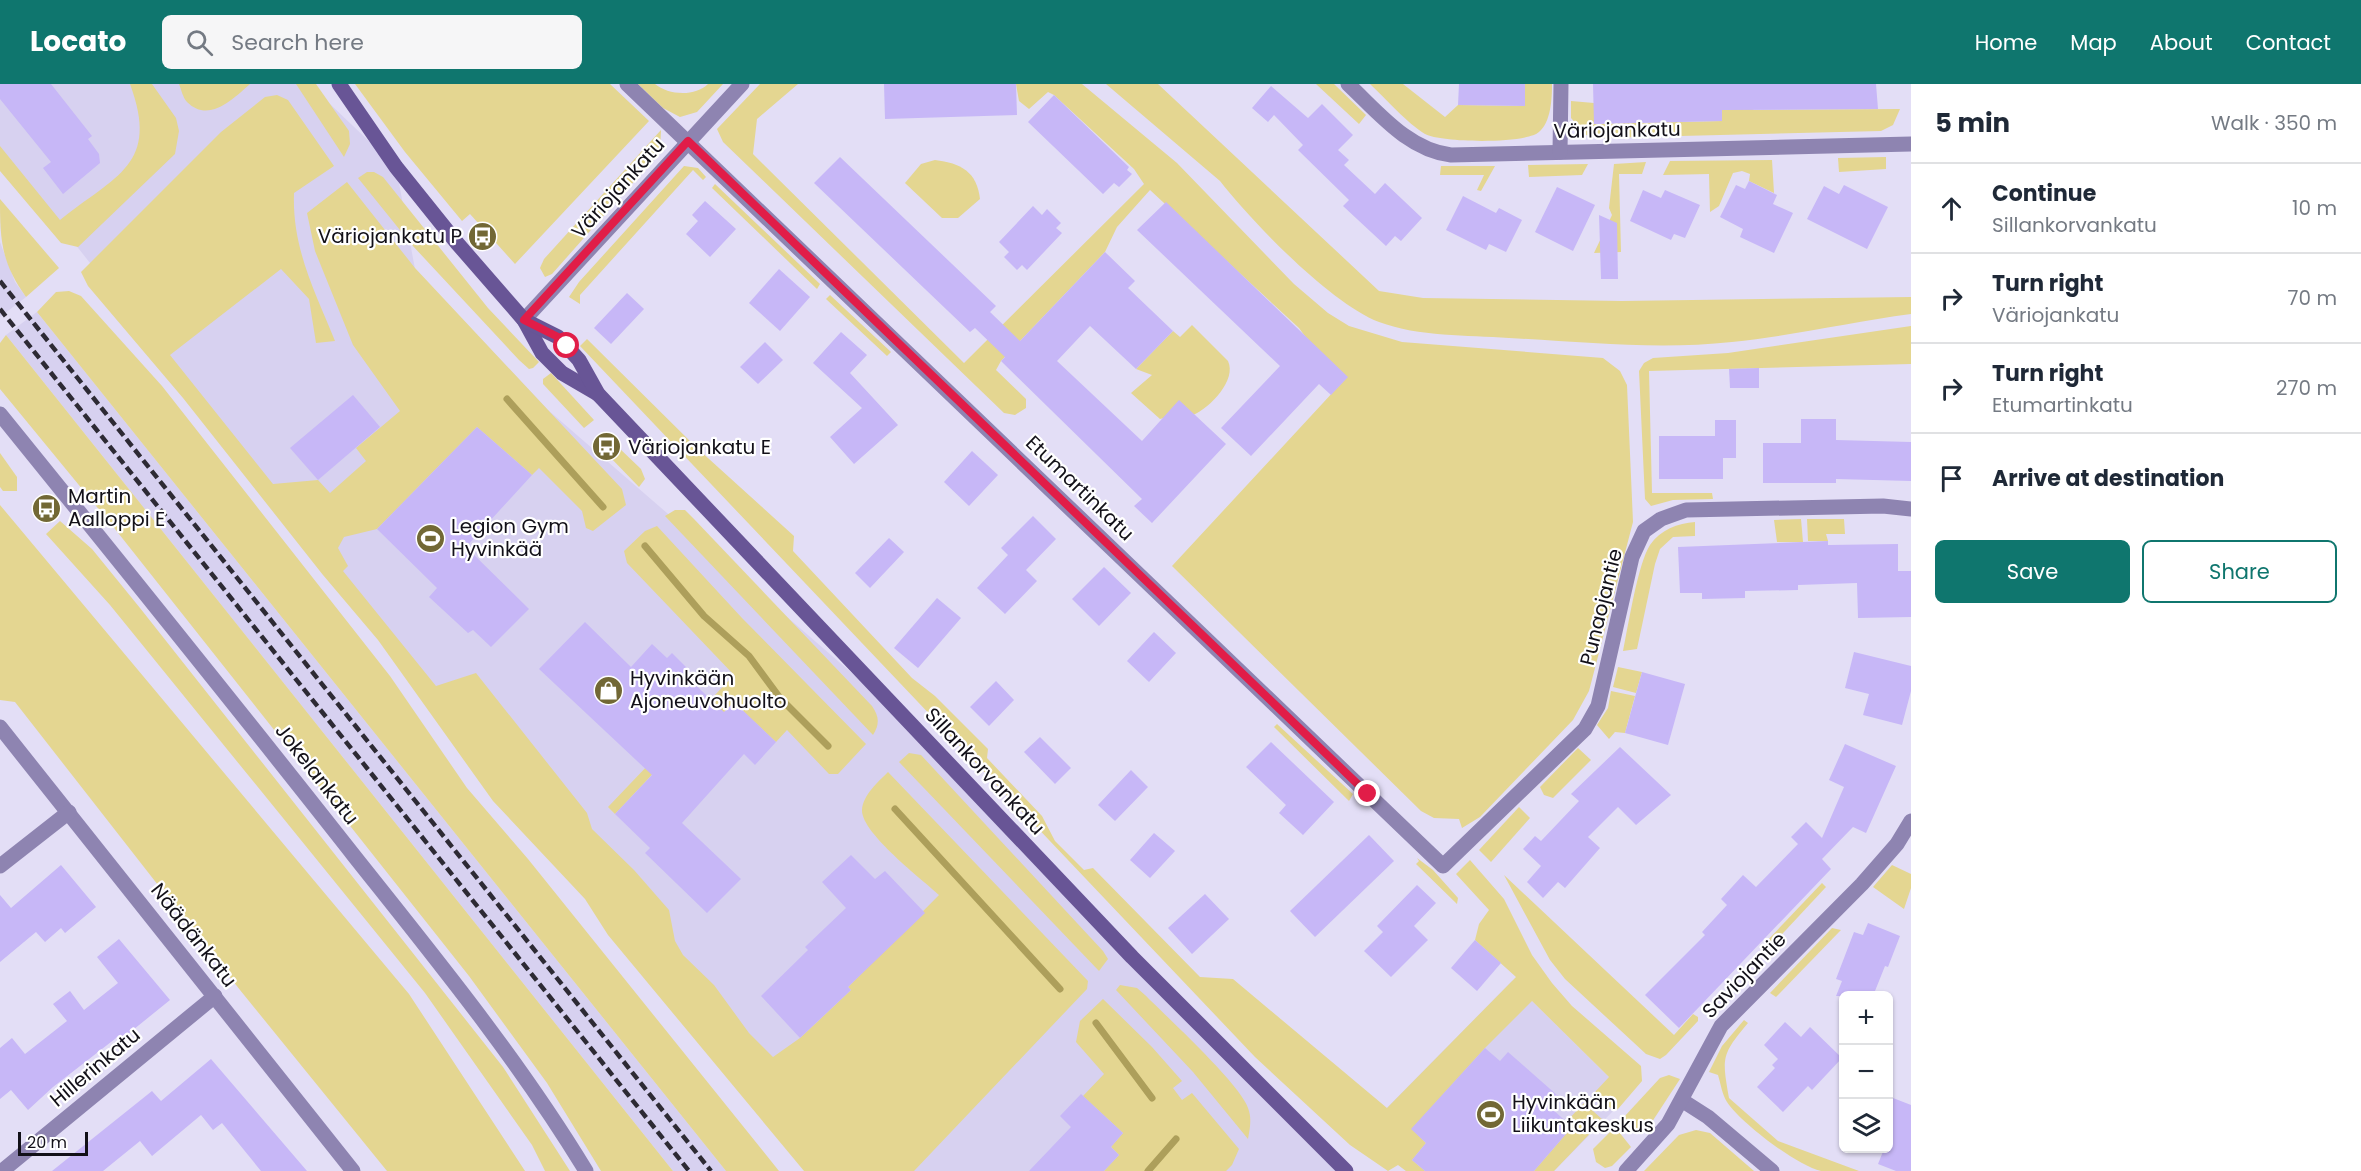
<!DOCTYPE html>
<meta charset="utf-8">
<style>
:root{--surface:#fff;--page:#f6f6f7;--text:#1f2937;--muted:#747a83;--line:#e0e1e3;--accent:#0f766e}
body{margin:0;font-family:Poppins,sans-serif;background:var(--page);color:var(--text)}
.controls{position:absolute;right:18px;bottom:18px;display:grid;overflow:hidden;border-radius:9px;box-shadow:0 2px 4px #0004}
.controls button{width:54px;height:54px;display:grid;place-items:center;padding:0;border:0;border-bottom:2px solid var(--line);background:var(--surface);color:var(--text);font:30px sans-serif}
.scale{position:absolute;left:18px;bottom:15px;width:70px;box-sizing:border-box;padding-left:6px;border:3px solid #121018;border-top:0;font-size:16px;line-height:21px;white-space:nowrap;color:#121018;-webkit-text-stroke:4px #fff;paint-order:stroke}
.stop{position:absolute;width:18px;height:18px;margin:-14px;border:4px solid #e11d48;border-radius:50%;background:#fff}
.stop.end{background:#e11d48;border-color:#fff;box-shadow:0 2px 6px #0008}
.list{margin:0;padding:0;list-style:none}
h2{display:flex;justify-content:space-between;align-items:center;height:78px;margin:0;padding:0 24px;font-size:26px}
h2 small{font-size:20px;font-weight:400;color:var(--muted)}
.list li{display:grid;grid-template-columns:39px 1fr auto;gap:18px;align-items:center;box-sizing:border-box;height:90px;padding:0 24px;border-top:2px solid var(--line)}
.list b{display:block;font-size:22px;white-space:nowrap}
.list p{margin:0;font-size:20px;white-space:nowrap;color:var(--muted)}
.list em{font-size:20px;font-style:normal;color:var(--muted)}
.actions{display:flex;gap:12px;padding:18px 24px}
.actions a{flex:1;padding:14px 0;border:2px solid var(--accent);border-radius:9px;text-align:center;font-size:21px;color:var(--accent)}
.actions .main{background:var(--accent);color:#fff}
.icon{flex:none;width:33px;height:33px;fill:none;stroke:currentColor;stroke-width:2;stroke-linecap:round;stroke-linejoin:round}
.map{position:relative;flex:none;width:1911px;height:1087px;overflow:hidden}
header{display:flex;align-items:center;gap:36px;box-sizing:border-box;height:84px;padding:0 30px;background:var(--accent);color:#fff}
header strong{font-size:28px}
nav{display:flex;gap:33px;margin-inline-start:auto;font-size:21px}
.search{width:420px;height:54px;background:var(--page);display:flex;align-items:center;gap:15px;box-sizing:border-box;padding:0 21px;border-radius:9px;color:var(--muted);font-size:22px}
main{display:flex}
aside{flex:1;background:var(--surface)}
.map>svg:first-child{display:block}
.built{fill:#d7d1f0}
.green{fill:#e4d691}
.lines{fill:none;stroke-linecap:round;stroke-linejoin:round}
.stream{stroke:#ad9f5b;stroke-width:7}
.building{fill:#c7b7f7}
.minor{stroke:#8e84b1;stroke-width:15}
.tertiary{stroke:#8e84b1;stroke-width:15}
.secondary{stroke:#685596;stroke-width:15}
.rail{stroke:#2d2a34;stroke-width:4.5;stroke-dasharray:9 4.5;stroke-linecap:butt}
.route{stroke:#e11d48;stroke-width:8}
.labels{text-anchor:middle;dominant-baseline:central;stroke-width:4.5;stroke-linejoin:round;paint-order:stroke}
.street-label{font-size:20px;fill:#121018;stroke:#fff}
.poi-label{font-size:20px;fill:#121018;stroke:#fff;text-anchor:start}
</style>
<header>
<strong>Locato</strong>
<div class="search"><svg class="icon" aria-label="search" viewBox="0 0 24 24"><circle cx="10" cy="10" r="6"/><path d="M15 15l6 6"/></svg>Search here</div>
<nav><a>Home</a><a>Map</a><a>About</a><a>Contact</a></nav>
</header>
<main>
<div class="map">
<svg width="1911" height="1087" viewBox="0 0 1911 1087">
<rect width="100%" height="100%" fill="#e3def6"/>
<g class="built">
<path d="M0 0H309L396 83 415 185 548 326 913 642 1348 1087H807L0 65Z"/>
<path d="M0 158 15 198 26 213 0 233Z"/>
<path d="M37 228 726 1087H673L6 251Z"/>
<path d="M1512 897 1609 993 1618 1025 1613 1027 1554 1087H1406L1362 1049Z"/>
</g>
<g class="green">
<path d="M130 0H152L176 34 179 47 175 70 78 163 61 159 0 87V62L60 136C116 91 160 81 130 0Z"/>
<path d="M179 0H250C234 14 209 40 187 18 183 14 181 5 179 0Z"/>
<path d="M296 0H316L349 47 350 60 344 73Z"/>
<path d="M355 0H610L649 37 515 180 470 130 462 137 405 68Z"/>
<path d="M638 0H655C668 11 695 13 708 0H723L697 28 680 33 663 24Z"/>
<path d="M760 0H798L757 35 753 70 964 279 1144 100 1134 85 1054 11 1048 8 1029 25 1019 17 1016 0H1082L1177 79 1294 200 1328 229 1349 242 1402 258 1603 274 1620 287 1627 301 1633 438 1589 607 1573 636 1480 733 1462 744 1459 735 1434 734 1421 727 1172 482 1347 293 1307 255 1299 244 1150 106 1117 143 1105 168 1001 277 996 286 1026 315V324L1015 331 1004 329 723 58 717 45Z"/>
<path d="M1106 0H1158L1379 207 1423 214 1622 217 1911 213V230C1851 238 1791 252 1732 258 1658 266 1582 258 1509 254 1467 251 1419 253 1379 238 1330 219 1253 139 1220 97Z"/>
<path d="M1316 0H1334L1366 31 1359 40Z"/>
<path d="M1370 0H1403L1445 33 1458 21 1525 22V0H1552C1552 15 1551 38 1539 48 1526 60 1442 59 1425 50 1407 39 1386 15 1370 0Z"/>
<path d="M1722 0 1754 26 1900 25 1893 41 1881 47 1601 54 1586 51 1571 34V17L1594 19V40L1722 37Z"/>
<path d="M277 11 288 16 334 82 294 109C292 165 315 207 335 257L316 259 309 215 281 185 170 271 273 400 318 396 330 409 366 377 356 364 400 327 353 261 315 167 307 129 347 98 415 184 622 405 626 421 593 447 586 444 582 427 539 384 532 391 477 343 377 445 344 453 338 464 348 482 343 487 436 602 476 589 587 729 592 745 634 786 669 826 675 857 683 871 714 901 749 949 773 973 800 954 851 906 848 903 939 811C923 796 861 749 862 726 863 711 878 698 888 688L1088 897 1087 905 914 1087H804L608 851 585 815 493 717 378 556 323 491 183 314 88 202 81 188 221 48 265 13Z"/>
<path d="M661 46 660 68 552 190 545 193 540 184 544 175Z"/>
<path d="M1886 73V85L1839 88 1838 74Z"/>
<path d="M935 76C961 79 977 88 980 115L958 134H942L905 99 921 80Z"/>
<path d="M1772 76 1774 109 1749 97 1750 90 1742 87 1733 89 1719 122 1710 128 1709 90 1663 91 1670 77Z"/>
<path d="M1646 78 1642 90H1619L1621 168 1594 169 1612 131 1609 124 1614 80Z"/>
<path d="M1588 80 1582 91 1529 93 1528 81Z"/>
<path d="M684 82 698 84 706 93 703 96 693 86 580 211V220L569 213 579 198Z"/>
<path d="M1441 82H1495L1481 107 1477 106 1484 91H1440Z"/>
<path d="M367 88H374L383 93 488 224 539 278 533 284 529 285 519 276 412 161 358 94Z"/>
<path d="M715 100 820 200 817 205 712 104Z"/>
<path d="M0 115 59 184 26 213C1 178 0 156 0 115Z"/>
<path d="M69 207 81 212 162 302 390 592 467 704 528 775 779 1087H726L37 228 56 208Z"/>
<path d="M830 211 891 268 887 272 826 215Z"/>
<path d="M1192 241 1228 277C1237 296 1210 324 1193 331 1183 334 1170 332 1160 335L1131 309 1152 291 1136 285 1173 247 1180 253Z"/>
<path d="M1911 242V280L1649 287 1652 409H1712L1713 415 1673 416 1651 422 1645 415 1639 287 1644 279 1653 274 1728 269Z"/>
<path d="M6 251 673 1087H601L547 999 469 892 115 445 0 305V259Z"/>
<path d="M587 255 698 365 794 452 793 467 912 594 935 612 988 665 987 674 1042 732 1055 757 1084 786 1093 784 1200 893 1233 895 1387 1024 1516 893 1475 856 1479 840 1489 826 1456 790 1470 776 1504 815 1532 871 1552 899 1572 922 1641 982 1642 997 1618 1025 1613 1027 1595 1008 1609 993 1532 917 1485 964 1412 1045 1426 1059 1412 1076 1425 1087H1406L1398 1081 1388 1087 1350 1061 1255 973 580 262Z"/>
<path d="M551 289 594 336 584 344 543 300V295Z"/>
<path d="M618 363 641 385 645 395 639 403 608 371Z"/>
<path d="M0 369 17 393V407H3L0 403Z"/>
<path d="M0 421 409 910 525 1087H387L240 906 15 618 0 616Z"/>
<path d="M675 426H685L694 435 872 622C879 632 880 640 873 651L665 432Z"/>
<path d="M1801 435 1803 458H1777L1774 436Z"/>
<path d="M1807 435H1844L1845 450H1826L1828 457H1808Z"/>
<path d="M60 437 92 465 140 524 503 983 570 1087H545L532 1061 425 909 110 521 46 450Z"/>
<path d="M1695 438V452L1673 453 1660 465 1655 480 1637 565 1623 567C1628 543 1638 479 1650 461 1660 446 1678 439 1695 438Z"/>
<path d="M657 442 742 534 866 660 838 690H829L787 646 776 658 734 619 719 633 712 627 615 730 608 723 734 591 627 479 624 467 645 447Z"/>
<path d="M1618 583 1642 588 1636 609 1613 603Z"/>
<path d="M1611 607 1635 612 1625 649 1615 648 1609 655 1597 641 1608 624Z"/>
<path d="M1277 640 1353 710 1349 717 1274 643Z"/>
<path d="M1578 664 1591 676 1553 714 1544 711 1540 703Z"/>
<path d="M909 669 921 671 1103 867 1108 875 1099 887 899 678Z"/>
<path d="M1519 723 1530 734 1491 778 1479 766Z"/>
<path d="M1417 774 1433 786 1458 814 1457 820 1416 780 1419 777Z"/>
<path d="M1892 781 1911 790V804L1904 825 1873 803Z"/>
<path d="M1504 791 1674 951 1693 930 1698 933V937L1666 971 1660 975 1646 970 1565 895 1550 876Z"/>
<path d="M1822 799 1826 803 1770 863 1765 859Z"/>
<path d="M1832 844 1841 846 1776 913 1770 909Z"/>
<path d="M1120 901 1137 904 1145 911C1166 932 1241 1001 1248 1024 1252 1034 1250 1044 1248 1055L1193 988 1116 906Z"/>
<path d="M1103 915 1152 963 1182 997 1173 1004 1182 1016 1192 1009 1239 1065 1232 1081 1226 1087H1104L1119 1071 1111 1063 1123 1049 1083 1012 1104 990 1076 958 1080 937Z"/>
<path d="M1744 936 1748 939C1721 971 1722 974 1729 1014L1778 1057 1859 1087C1847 1087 1833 1087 1821 1087 1796 1081 1741 1039 1727 1018 1722 1010 1721 1001 1718 991L1709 988 1722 962Z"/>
<path d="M1669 991 1680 995 1648 1044 1644 1048 1630 1041 1624 1033 1660 994Z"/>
<path d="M1584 1019 1603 1036 1554 1087H1534L1572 1043 1566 1038Z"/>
<path d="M1612 1046 1619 1048 1631 1063 1612 1082 1605 1084 1596 1078 1593 1065Z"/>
<path d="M1696 1046 1710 1049 1754 1087H1644L1679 1051Z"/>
</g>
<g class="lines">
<g class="stream">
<path d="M507 315 603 423"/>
<path d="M645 462 704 532 749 572 780 614 828 662"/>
<path d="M895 725 1060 905"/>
<path d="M1096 939 1152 1014"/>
<path d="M1148 1087 1176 1055"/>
</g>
</g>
<g class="building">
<path d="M0 0H51L92 52 88 55 99 70 100 79 63 110 43 84 51 78 0 15Z"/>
<path d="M884 0H1016L1017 31 885 35Z"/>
<path d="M1459 0H1525V22L1458 21Z"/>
<path d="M1593 0H1876L1878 25 1722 26V37L1594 40Z"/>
<path d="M1271 2 1308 34 1322 20 1353 51 1338 66 1349 76 1344 81 1375 110 1385 99 1422 134 1401 157 1395 152 1386 162 1343 122 1349 116 1298 66 1303 61 1274 31 1268 38 1252 24Z"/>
<path d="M1054 11 1129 83 1127 86 1132 90 1119 103 1114 99 1103 110 1028 38Z"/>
<path d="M840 73 996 222 990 228 1020 257 1105 168 1135 197 1128 204 1173 247 1136 285 1090 242 1057 277 1142 357 1179 316 1226 360 1152 439 1134 422 1142 415 1001 277 1005 273 975 244 970 248 814 99Z"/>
<path d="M1749 97 1777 111 1773 120 1793 129 1774 169 1740 153 1743 145 1720 133 1736 101 1745 105Z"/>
<path d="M1844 101 1888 123 1867 165 1807 135 1824 102 1839 110Z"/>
<path d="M1557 103 1595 121 1573 167 1535 148Z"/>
<path d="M1643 106 1661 114 1665 106 1700 121 1685 154 1674 150 1671 156 1630 137Z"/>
<path d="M1463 112 1496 129 1499 124 1522 136 1506 168 1489 160 1486 166 1446 146Z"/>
<path d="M705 117 736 145 710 173 686 150 698 137 692 131Z"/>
<path d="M1166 118 1348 293 1331 311 1319 300 1251 372 1221 344 1280 282 1137 146Z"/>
<path d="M1033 122 1042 131 1047 125 1061 139 1056 144 1062 149 1027 186 1022 181 1017 186 1004 173 1009 168 999 158Z"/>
<path d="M1599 131 1617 139 1618 195H1601Z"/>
<path d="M779 185 810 213 780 247 749 219Z"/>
<path d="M627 209 644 225 611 260 594 244Z"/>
<path d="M841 248 867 271 850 289 898 341 854 380 830 353 862 324 813 279Z"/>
<path d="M765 258 783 276 758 300 740 283Z"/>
<path d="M1759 284V304H1730L1729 285Z"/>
<path d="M353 311 380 343 318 396 290 364Z"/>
<path d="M1801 335H1836V356L1911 358V397L1836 395V399H1763V359H1801Z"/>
<path d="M1715 336H1736V374H1723V395H1659V352H1715Z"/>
<path d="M477 343 532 391 466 463 529 525 491 563 473 546 468 549 429 513 437 504 377 445Z"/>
<path d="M972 367 998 391 969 422 944 398Z"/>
<path d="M1033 432 1056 455 1026 486 1037 497 1005 530 977 504 1008 471 1001 464Z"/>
<path d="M889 454 904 468 870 504 855 489Z"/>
<path d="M1828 457V461L1898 460V487H1911V533L1858 534 1857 499 1798 501V506L1745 507V514L1702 515V509H1680L1678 463Z"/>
<path d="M1104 483 1131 509 1099 542 1072 515Z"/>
<path d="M937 514 961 534 918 584 894 564Z"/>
<path d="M585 538 631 583 652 560 667 574 672 569 690 587 686 592 724 628 734 618 776 658 755 681 744 670 682 739 741 795 707 829 645 769 650 764 615 730 652 691 539 585Z"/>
<path d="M1154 548 1176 569 1149 598 1127 577Z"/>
<path d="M1854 568 1911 582V607L1902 641 1863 631 1869 610 1845 604Z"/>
<path d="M1642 588 1685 600 1668 661 1625 649Z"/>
<path d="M996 597 1014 616 989 642 970 623Z"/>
<path d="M1040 653 1071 684 1055 700 1024 668Z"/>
<path d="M1271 658 1334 718 1303 751 1279 729 1286 721 1246 683Z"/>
<path d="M1845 660 1896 682 1866 749 1853 743 1822 775 1831 785 1679 944 1645 911 1705 851 1702 848 1727 821 1721 815 1743 791 1756 803 1798 760 1791 753 1806 738 1822 754 1844 703 1829 696Z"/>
<path d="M1620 663 1671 711 1636 741 1618 723 1588 753 1600 764 1565 804 1558 798 1543 814 1527 798 1541 782 1523 765 1535 752 1541 757 1579 717 1571 710Z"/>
<path d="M1131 686 1148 703 1115 737 1098 721Z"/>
<path d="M1154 749 1175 767 1150 794 1130 776Z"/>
<path d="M1369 751 1394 777 1315 853 1290 827Z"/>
<path d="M851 771 875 795 885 787 925 829 848 903 851 906 800 954 761 912 808 866 805 863 846 824 822 798Z"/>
<path d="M61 781 96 823 65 849 61 844 45 858 36 848 0 878V811L11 824Z"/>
<path d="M1417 801 1436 819 1414 842 1428 856 1391 893 1364 867 1383 848 1377 842Z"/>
<path d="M1205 810 1229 835 1192 870 1168 844Z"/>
<path d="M1868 839 1900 852 1888 883 1885 882 1873 912H1836L1842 897 1836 895 1854 848 1863 851Z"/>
<path d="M119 855 170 916 123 954 120 951 53 1003 28 1026 11 1006 0 1015V964L12 954 25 970 67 937 53 920 70 907 84 926 118 899 97 873Z"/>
<path d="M1475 856 1501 879 1477 907 1451 884Z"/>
<path d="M1785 938 1801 953 1810 943 1842 974 1812 1006 1808 1002 1783 1028 1757 1003 1775 984 1772 981 1778 975 1764 961Z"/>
<path d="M1485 964 1500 977 1508 968 1558 1012 1550 1023 1572 1043 1534 1087H1425L1412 1076 1426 1059 1411 1045Z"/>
<path d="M211 975 307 1087H261L222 1039 213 1046 201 1031 152 1072 140 1057 103 1087H52L152 1007 161 1017Z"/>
<path d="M1081 1010 1123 1049 1111 1063 1119 1071 1104 1087H1029L1071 1043 1060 1032Z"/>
<path d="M1888 1012 1911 1021V1087H1896L1878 1080 1884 1065H1888Z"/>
</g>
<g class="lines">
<g class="minor">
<path d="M627 0 1443 782 1585 645 1598 622 1632 473 1644 447 1661 435 1686 426 1883 422 1911 425"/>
<path d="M1348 0C1378 28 1408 66 1451 71L1911 60"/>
<path d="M1560 68 1561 0"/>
<path d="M524 236 742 0"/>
<path d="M0 643 353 1087"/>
<path d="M0 782 69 728"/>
<path d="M1683 1017 1708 1033 1772 1087"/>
<path d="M2 1087 215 912"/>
<path d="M1626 1087 1668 1040 1721 942 1862 800 1897 760 1911 737"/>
</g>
<path class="tertiary" d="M0 330C119 477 238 624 355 773 436 875 518 975 586 1087"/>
<g class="secondary">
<path d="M339 0 396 83 457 159 524 236 542 269 562 289 598 310"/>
<path d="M524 236 558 253 579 276 598 310 1132 873 1346 1087"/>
</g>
<g class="rail">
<path d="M0 197 711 1087"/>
<path d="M0 225 689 1087"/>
</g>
</g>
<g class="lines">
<path class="route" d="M567 262 558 253 524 236 688 57 1368 710"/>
</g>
<defs>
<symbol id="bus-disc" viewBox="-11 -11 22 22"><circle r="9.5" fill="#726835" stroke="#fff"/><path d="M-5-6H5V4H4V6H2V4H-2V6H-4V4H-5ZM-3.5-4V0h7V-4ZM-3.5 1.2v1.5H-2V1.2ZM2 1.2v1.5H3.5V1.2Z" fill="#fff"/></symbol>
<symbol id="stadium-disc" viewBox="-11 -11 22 22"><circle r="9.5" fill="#726835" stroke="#fff"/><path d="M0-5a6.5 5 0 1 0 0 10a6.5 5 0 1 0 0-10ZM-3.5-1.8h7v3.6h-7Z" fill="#fff"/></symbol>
<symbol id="shop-disc" viewBox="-11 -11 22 22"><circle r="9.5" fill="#726835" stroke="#fff"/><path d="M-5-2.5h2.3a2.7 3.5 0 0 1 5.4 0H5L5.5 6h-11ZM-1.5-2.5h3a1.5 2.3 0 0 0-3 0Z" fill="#fff"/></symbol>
</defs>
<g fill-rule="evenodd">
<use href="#bus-disc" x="466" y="136" width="33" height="33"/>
<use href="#bus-disc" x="590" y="346" width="33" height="33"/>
<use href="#bus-disc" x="30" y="408" width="33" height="33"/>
<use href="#stadium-disc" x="414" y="438" width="33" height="33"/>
<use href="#shop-disc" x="592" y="590" width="33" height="33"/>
<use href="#stadium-disc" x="1474" y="1014" width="33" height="33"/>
</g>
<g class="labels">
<g class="street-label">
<text transform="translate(1617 46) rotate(-1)">Väriojankatu</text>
<text transform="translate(618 104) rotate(-48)">Väriojankatu</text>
<text transform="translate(1080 404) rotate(44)">Etumartinkatu</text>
<text transform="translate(1601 523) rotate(-76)">Punaojantie</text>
<text transform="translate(985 687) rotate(47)">Sillankorvankatu</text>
<text transform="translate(317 690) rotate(52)">Jokelankatu</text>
<text transform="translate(194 851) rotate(52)">Näädänkatu</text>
<text transform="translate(1744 891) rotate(-46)">Saviojantie</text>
<text transform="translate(95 983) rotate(-40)">Hillerinkatu</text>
</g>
<g class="poi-label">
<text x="462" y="152" text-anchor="end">Väriojankatu P</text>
<text x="628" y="363">Väriojankatu E</text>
<text x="68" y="412">Martin<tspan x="68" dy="23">Aalloppi E</tspan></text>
<text x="451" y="442">Legion Gym<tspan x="451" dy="23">Hyvinkää</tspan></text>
<text x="630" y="594">Hyvinkään<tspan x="630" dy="23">Ajoneuvohuolto</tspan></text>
<text x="1512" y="1018">Hyvinkään<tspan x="1512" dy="23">Liikuntakeskus</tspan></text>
</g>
</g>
</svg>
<div class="controls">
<button>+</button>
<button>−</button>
<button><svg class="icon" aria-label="layers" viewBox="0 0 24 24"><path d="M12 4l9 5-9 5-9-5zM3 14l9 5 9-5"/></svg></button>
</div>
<div class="scale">20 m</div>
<div class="stop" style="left:567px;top:262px"></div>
<div class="stop end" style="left:1368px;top:710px"></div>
</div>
<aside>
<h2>5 min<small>Walk · 350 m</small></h2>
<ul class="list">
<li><svg class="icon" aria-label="ahead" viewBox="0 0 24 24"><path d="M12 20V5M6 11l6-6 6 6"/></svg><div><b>Continue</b><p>Sillankorvankatu</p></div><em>10 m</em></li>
<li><svg class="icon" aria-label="right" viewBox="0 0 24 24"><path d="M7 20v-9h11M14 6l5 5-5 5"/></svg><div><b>Turn right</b><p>Väriojankatu</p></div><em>70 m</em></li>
<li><svg class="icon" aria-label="right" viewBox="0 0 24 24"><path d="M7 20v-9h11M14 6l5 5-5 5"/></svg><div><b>Turn right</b><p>Etumartinkatu</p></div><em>270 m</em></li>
<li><svg class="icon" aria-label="arrive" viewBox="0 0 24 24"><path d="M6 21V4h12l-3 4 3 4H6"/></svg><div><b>Arrive at destination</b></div></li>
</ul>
<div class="actions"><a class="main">Save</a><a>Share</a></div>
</aside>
</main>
